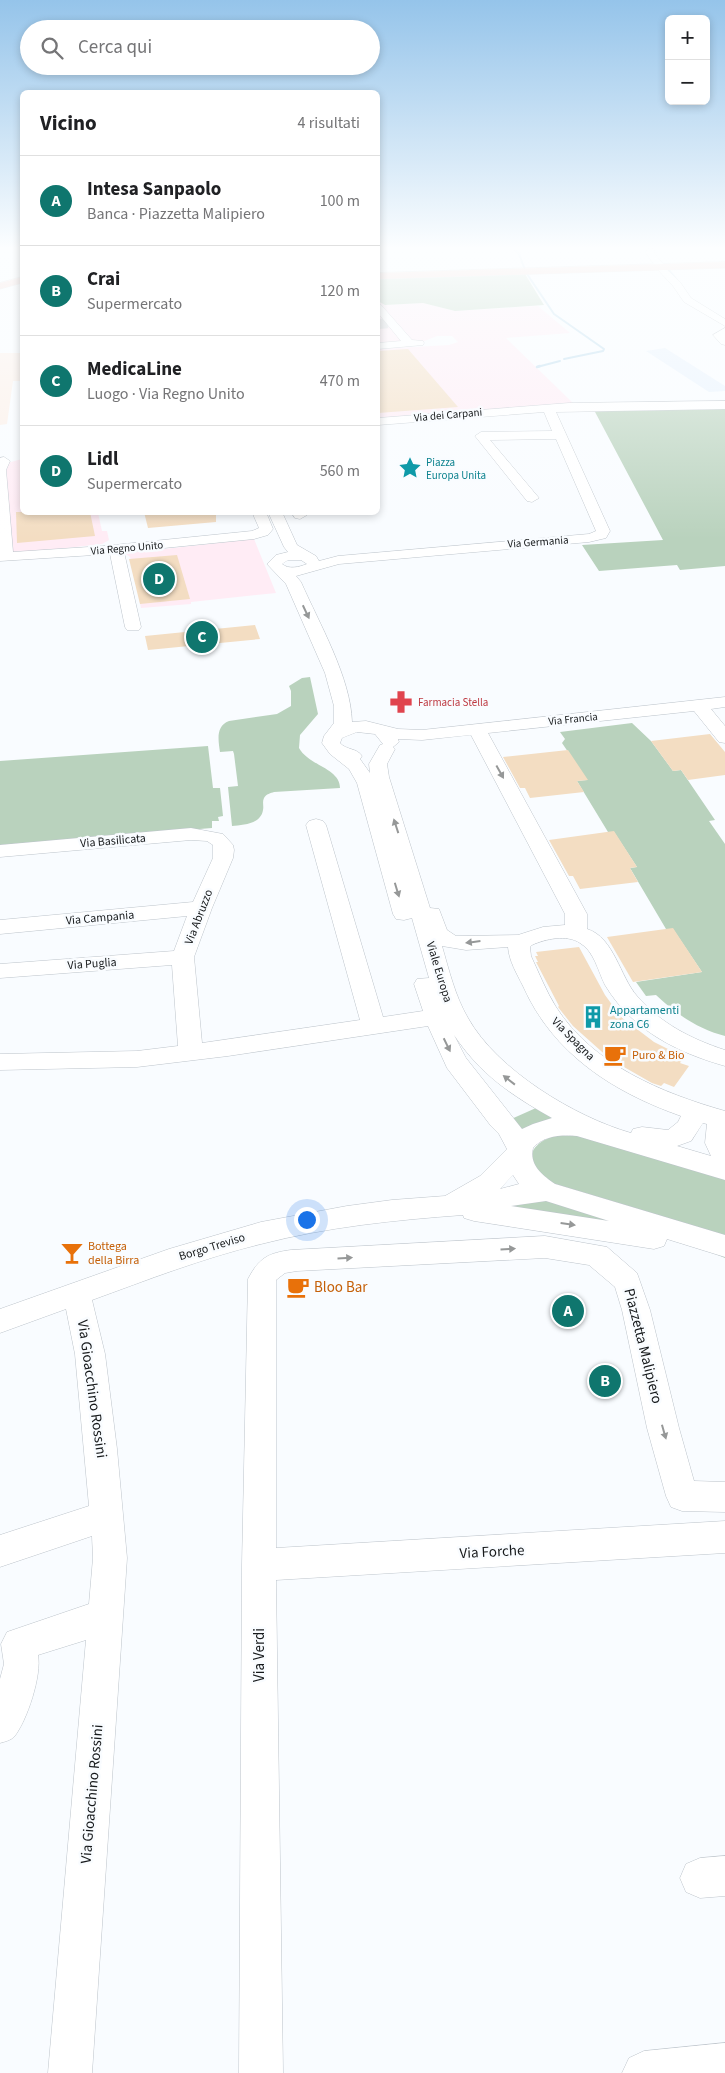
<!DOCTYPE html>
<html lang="it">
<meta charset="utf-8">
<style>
:root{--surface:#fff;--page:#f6f6f6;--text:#202124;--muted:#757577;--line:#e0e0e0;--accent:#0f766e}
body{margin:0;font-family:"Source Sans 3",sans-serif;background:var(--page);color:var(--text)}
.controls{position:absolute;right:15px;top:15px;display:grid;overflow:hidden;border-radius:8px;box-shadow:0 2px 8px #0003}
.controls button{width:45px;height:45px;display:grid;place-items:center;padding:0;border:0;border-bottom:1px solid var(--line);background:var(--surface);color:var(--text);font:25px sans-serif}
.you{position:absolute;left:306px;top:1219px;width:18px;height:18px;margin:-12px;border:4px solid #fff;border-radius:50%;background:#1a73e8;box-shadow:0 0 0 8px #1a73e833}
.badge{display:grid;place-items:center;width:32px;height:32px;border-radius:50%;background:var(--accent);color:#fff;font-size:16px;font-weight:700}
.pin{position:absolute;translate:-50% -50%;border:2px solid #fff;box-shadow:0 1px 5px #0006}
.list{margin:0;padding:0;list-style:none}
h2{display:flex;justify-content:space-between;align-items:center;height:65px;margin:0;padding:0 20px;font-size:21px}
h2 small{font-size:16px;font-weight:400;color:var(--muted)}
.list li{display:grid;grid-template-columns:32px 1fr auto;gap:15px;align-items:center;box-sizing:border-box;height:90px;padding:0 20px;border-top:1px solid var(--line)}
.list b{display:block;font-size:19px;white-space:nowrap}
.list p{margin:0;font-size:16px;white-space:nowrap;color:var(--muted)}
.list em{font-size:16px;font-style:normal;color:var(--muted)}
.icon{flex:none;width:28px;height:28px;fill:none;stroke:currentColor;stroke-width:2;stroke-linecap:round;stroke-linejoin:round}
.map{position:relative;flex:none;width:725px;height:2073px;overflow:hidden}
.search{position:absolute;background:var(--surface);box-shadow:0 2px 8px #0003;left:20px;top:20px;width:360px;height:55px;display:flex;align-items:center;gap:12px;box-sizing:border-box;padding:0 18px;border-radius:28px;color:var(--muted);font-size:19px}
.panel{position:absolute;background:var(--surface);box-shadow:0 2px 8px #0003;left:20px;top:90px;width:360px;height:425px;border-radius:8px}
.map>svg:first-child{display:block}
.commercial{fill:#ffecf5}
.built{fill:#e8f2fd}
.education{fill:#fcefe7}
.green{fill:#b9d2bd}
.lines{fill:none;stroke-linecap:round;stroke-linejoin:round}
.stream-far1{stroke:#badbee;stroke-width:2}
.stream{stroke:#badbee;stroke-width:2.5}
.building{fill:#f3ddc2}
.minor-tunnel{stroke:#d7dadd;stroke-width:10;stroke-dasharray:10 5;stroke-linecap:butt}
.minor-casing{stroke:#bdc4cb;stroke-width:1}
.major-casing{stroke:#d5d6d6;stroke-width:1}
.minor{fill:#fff;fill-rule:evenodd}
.major{fill:#f2c4bb;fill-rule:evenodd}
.oneway{fill:#969898}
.labels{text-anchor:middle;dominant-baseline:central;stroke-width:5;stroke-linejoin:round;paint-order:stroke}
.far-street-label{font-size:11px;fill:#16191b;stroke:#f9fcff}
.far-culture-label{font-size:11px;fill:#0d838f;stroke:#f9fcff;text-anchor:start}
.far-health-label{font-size:11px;fill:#be3a42;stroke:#f9fcff;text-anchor:start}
.street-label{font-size:12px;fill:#16191b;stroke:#f9fcff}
.culture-label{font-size:12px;fill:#0d838f;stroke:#f9fcff;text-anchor:start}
.food-label{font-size:12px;fill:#c56008;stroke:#f9fcff;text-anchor:start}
.near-food-label{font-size:15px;fill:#c56008;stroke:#f9fcff;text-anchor:start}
.near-street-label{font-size:15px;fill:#16191b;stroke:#f9fcff}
</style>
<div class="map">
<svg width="725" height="2073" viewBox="0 0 725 2073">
<rect width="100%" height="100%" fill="#f9fcff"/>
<g class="commercial">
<path d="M378 301 385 305 423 303 455 311 538 306 570 333 506 338 575 405 378 420V349L449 345 458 342 452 336H437L417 344 378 347Z"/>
<path d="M22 459V512L98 513 102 531H107L109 540 102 544 66 548 0 554V465Z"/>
<path d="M254 539 276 593 191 602V604L141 608 130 557 126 554 128 553Z"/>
</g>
<path class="built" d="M665 348 725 386V391L709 392 646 351Z"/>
<path class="education" d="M0 353H22V381H13L7 424 0 425Z"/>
<g class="green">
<path d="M525 274 544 305 455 311 423 303 385 305 378 301V279Z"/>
<path d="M725 409V566L680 570 677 565 599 571 582 545 663 540 594 410Z"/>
<path d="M310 677 318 714 300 735 299 748C309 766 340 768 340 788L274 792C271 793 266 794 264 798 262 802 264 806 263 810 261 824 243 825 232 826L228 787 238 786 234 754 233 751 220 752C218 739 216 726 229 721L277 714 291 706V691L289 686 302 678Z"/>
<path d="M632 723 651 741 673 771 681 770 715 820 709 821 725 844V1036C698 1029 676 1014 656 995L646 996 636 982 702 972 673 929H666L630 868 637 867 614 832H608L577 781 587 780 562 743 565 739 560 732Z"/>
<path d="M208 746 213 788H220L223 816 218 817 219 821H212V828L0 845V761Z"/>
<path d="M536 1108 563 1120 518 1137 509 1120Z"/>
<path d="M557 1135 577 1136 725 1179V1235L552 1183C547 1178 537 1173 534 1166 525 1149 543 1139 557 1135Z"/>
<path d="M535 1197 574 1206 707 1247 725 1255V1258C648 1223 560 1219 477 1207Z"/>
</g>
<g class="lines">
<g class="stream-far1">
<path d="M514 249 519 254 525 270"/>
<path d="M668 269 677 280"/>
<path d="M527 274 554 314 604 349 603 351 564 359"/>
<path d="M537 367 560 361"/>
</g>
<path class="stream" d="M537 367 540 366"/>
</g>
<g class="building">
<path d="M408 349 458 407 378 413V351Z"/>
<path d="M16 512H90L95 536 17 543Z"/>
<path d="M144 512H216V522L148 528Z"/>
<path d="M177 555 190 599 140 604 129 559Z"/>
<path d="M255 625 260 639 148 650 145 636Z"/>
<path d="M710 734 725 752V775L688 780 681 770 673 771 651 741Z"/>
<path d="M568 750 588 780 577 781 584 792 530 798 525 788H520L503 757Z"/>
<path d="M614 831 637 867 630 868 638 882 580 889 573 876H569L549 840Z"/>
<path d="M673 928 702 972 633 982 607 937Z"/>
<path d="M579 947 605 995 621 1017 654 1042 682 1056 680 1058 683 1059 680 1063 689 1066 674 1087 664 1083 661 1086 652 1083 610 1059 573 1026 558 1007 559 1006 536 962H538L535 956H538L536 952Z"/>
</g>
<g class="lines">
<path class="minor-tunnel" d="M378 324 391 323"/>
<defs>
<g id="minor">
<path d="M647 249H655L654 253 664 265 663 266 680 282 691 298 725 319V326L684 302 673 286 659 271 658 268 656 267 646 253Z"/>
<path d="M378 304 381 305 412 340 423 341 424 343 423 345 378 349V343L401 341 378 313Z"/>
<path d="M725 328V345L721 344 713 335Z"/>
<path d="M725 401V409L556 412 610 531 606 538 589 542 339 564 296 576 301 582C319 623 351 678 352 722L366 721 398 729 422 730 725 697V707L711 709 725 726V743L719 742 694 711 488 733 587 914V929C614 937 620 977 637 996 660 1023 691 1039 725 1050V1066C676 1052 632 1030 605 985 598 971 594 951 580 943 567 934 545 939 532 945L530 947 531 956C539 973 546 991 556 1007 593 1065 662 1093 725 1111V1180L577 1136C562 1135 544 1135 533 1148 529 1165 542 1175 555 1184L725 1235V1257L667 1239 664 1246 654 1249 474 1221 464 1218 463 1215C395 1220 327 1227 261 1244 203 1258 147 1280 92 1300L105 1354 117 1449 127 1558 92 2073H48L86 1640 38 1655C42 1675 27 1721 14 1737 11 1740 4 1742 0 1743V1679L4 1664 1 1644 7 1632 89 1604 93 1558 92 1536 0 1567V1535L89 1506 75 1354 66 1309 0 1333V1309L169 1249 261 1222 347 1206 392 1200 445 1196 480 1176 507 1149 499 1134 491 1126 447 1068 428 1026 228 1056 137 1067 0 1070V1054L137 1051 178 1046 172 965 0 978V964L174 951 187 916 0 934V920L193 902 213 858V845L207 841 191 840 0 857V845L191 828 223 834 233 845 234 850 233 858 212 908 194 957 202 1043 360 1020 306 825 309 821 316 819 323 821 326 825 383 1017 423 1011 414 984 417 979 429 978 412 918 404 920 396 919 393 914 357 783 349 769 330 754 322 743 324 736 334 723V706L325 673 286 584 267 564 276 555 288 552 284 547 268 512H282L297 545 316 556 319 561 338 556 589 534 596 531 556 439 490 440 539 498 532 502 527 501 475 436 481 432 552 431 544 412 378 425V418L569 403ZM288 560H301L307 564C299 567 289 570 282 564ZM357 732 375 734 383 744 380 745 369 764 370 773 360 759 362 756C357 748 346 750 340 743L342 738ZM471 735 565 914V925L543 927 518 935 456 936 447 930 439 909 430 908 389 777 387 764 395 749 393 747 399 742 398 739 422 740ZM442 946 466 950 508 947C509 961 517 974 523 986 553 1054 613 1092 681 1116L678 1122 668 1130 642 1127 633 1129 631 1133C575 1117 497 1070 468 1018 455 996 449 970 442 946ZM454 1035C480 1074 511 1095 552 1118L533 1124 522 1129 466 1058ZM703 1123 707 1124 705 1143 711 1156 677 1146 691 1141ZM513 1175 519 1184 500 1189ZM546 1201 609 1221 511 1206Z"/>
<path d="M4 457 10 461 6 470 13 552 104 546 252 531 259 528 252 512H266L273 529 268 535 254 539 124 552 141 627 139 630H127L125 627 110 554 0 561V458Z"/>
<path d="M291 512H305L307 515 300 519 295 518Z"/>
<path d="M545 1236 607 1247 637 1273 650 1310 679 1428 694 1481 725 1482V1512L682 1511 671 1507 666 1496 647 1428 622 1310 615 1287 589 1265 545 1258 297 1271 285 1273 276 1280V1548L725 1521V1553L276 1580 283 2073H239L242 1565 248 1279C259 1258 268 1253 291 1250Z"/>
<path d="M725 1856V1896L700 1898 686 1892 680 1878 686 1864 700 1858Z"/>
<path d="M725 2043V2073H622L629 2058 644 2051Z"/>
</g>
<g id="major">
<path d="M725 262V268L378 279V273Z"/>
<path d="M22 277V283L0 289V283Z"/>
</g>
</defs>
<use href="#minor" class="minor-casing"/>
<use href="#major" class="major-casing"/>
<use href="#minor" class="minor"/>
<use href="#major" class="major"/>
</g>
<defs><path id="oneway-solid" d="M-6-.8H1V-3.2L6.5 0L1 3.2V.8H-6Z" transform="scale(1.25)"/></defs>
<g class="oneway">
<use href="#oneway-solid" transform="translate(306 612) rotate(65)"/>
<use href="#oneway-solid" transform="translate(500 772) rotate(61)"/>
<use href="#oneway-solid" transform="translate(396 826) rotate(-108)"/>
<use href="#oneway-solid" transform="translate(397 890) rotate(73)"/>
<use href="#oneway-solid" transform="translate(473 942) rotate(173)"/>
<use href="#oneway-solid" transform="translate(447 1045) rotate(64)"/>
<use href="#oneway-solid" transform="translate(509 1080) rotate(-142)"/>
<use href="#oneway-solid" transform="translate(568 1224) rotate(8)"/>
<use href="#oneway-solid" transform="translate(508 1249) rotate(-3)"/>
<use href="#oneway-solid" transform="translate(345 1258) rotate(-3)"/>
<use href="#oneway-solid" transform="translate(664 1432) rotate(74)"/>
</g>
<linearGradient id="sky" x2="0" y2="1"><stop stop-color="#95c4ea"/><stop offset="0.46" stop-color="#fcfeff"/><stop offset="1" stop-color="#fcfeff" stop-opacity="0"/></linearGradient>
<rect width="725" height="539" fill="url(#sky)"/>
<defs>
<symbol id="sight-bare" viewBox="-9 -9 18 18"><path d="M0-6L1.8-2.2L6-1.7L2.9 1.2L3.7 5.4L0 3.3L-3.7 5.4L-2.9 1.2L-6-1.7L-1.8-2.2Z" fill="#0f9aa8" stroke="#f9fcff" stroke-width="2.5" paint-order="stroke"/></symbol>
<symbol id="pharmacy-bare" viewBox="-9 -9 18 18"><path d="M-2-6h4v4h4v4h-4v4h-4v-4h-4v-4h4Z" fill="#e0444e" stroke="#f9fcff" stroke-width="2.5" paint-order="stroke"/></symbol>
<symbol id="building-bare" viewBox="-9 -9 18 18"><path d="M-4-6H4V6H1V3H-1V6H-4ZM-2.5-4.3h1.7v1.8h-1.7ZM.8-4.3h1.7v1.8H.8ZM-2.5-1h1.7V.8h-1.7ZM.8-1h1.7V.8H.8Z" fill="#0f9aa8" stroke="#f9fcff" stroke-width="2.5" paint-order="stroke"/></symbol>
<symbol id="cafe-bare" viewBox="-9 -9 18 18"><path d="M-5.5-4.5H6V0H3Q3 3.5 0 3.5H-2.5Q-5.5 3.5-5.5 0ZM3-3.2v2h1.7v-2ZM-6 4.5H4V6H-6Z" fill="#e8710a" stroke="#f9fcff" stroke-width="2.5" paint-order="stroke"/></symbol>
<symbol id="bar-bare" viewBox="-9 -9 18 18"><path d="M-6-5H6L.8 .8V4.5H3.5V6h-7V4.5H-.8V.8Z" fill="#e8710a" stroke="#f9fcff" stroke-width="2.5" paint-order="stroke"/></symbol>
</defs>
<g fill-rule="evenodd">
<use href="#sight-bare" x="394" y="452" width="32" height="32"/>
<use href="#pharmacy-bare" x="385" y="686" width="32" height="32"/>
<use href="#building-bare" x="577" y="1001" width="32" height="32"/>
<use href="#cafe-bare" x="599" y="1039" width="32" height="32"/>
<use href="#bar-bare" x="56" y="1237" width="32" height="32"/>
<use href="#cafe-bare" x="282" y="1271" width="32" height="32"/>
</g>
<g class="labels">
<g class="far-street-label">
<text transform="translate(448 415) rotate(-5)">Via dei Carpani</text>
<text transform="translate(538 542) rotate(-4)">Via Germania</text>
<text transform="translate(127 548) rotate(-5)">Via Regno Unito</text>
<text transform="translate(573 719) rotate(-6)">Via Francia</text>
</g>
<g class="far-culture-label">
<text x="426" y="462">Piazza<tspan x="426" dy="13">Europa Unita</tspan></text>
</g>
<g class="far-health-label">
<text x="418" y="702">Farmacia Stella</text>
</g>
<g class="street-label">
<text transform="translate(113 841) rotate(-5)">Via Basilicata</text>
<text transform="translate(199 917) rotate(-69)">Via Abruzzo</text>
<text transform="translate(100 918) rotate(-5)">Via Campania</text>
<text transform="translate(92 964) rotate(-4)">Via Puglia</text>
<text transform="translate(439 972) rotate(73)">Viale Europa</text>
<text transform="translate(573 1039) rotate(45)">Via Spagna</text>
<text transform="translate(212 1247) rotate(-17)">Borgo Treviso</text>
</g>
<g class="culture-label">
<text x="610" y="1010">Appartamenti<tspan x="610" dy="14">zona C6</tspan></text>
</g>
<g class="food-label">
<text x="632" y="1055">Puro &amp; Bio</text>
<text x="88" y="1246">Bottega<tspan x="88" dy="14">della Birra</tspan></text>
</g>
<g class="near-food-label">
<text x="314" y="1287">Bloo Bar</text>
</g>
<g class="near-street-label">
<text transform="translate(643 1346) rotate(76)">Piazzetta Malipiero</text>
<text transform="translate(92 1389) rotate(82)">Via Gioacchino Rossini</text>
<text transform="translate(492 1552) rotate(-3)">Via Forche</text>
<text transform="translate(259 1655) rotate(-90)">Via Verdi</text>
<text transform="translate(92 1794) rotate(-85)">Via Gioacchino Rossini</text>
</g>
</g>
</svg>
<div class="controls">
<button>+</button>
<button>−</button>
</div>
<div class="you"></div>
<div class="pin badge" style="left:568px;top:1311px">A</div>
<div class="pin badge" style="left:605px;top:1381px">B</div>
<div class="pin badge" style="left:202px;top:637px">C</div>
<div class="pin badge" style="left:159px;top:579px">D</div>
<div class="search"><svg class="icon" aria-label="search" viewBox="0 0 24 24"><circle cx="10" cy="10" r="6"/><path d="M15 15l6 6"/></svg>Cerca qui</div>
<section class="panel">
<h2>Vicino<small>4 risultati</small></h2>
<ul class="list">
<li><span class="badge">A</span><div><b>Intesa Sanpaolo</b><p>Banca · Piazzetta Malipiero</p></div><em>100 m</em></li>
<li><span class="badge">B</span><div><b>Crai</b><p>Supermercato</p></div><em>120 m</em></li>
<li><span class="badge">C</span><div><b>MedicaLine</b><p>Luogo · Via Regno Unito</p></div><em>470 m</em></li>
<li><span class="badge">D</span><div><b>Lidl</b><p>Supermercato</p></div><em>560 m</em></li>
</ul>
</section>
</div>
